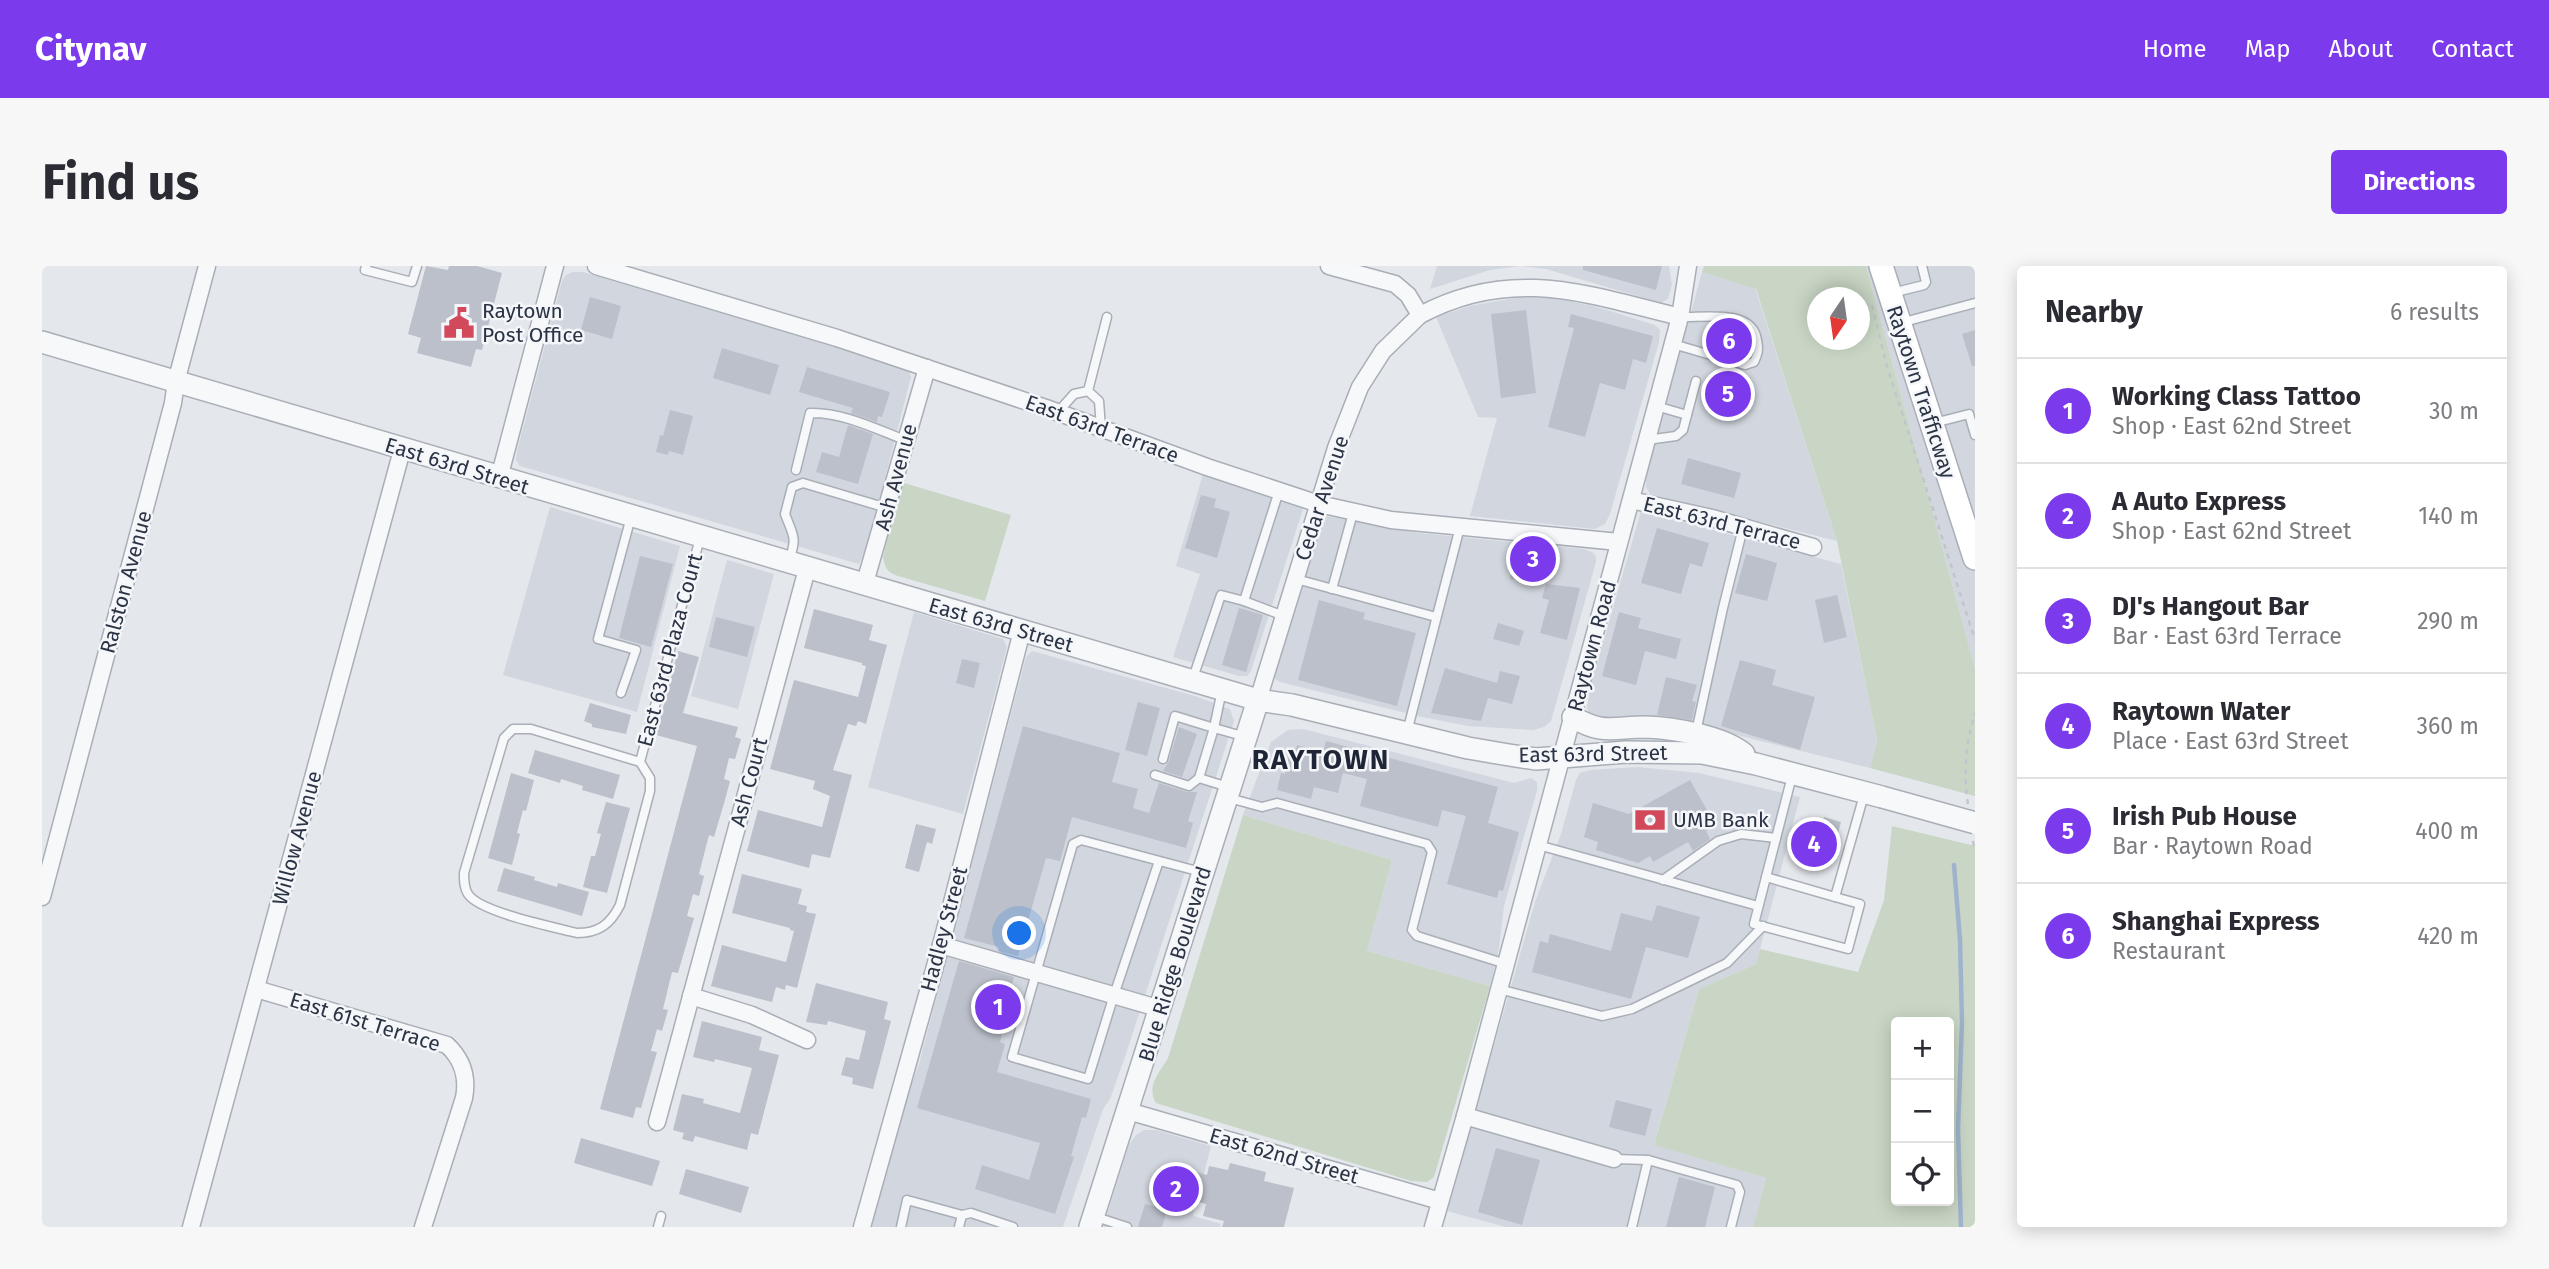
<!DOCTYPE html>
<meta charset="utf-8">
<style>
:root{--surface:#fff;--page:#f7f7f7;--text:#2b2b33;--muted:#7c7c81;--line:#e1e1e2;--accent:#7c3aed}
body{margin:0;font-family:"Fira Sans",sans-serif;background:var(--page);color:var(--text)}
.controls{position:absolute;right:21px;bottom:21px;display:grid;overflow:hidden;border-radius:7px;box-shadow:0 4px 18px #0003}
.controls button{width:63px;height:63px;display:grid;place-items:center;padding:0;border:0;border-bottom:2px solid var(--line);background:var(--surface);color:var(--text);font:35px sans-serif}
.compass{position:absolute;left:1765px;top:21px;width:63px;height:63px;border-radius:50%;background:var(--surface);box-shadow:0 4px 18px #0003;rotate:193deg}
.you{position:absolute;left:978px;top:668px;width:24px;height:24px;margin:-18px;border:5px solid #fff;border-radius:50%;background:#1a73e8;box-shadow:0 0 0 10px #1a73e833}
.badge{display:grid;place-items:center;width:46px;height:46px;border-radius:50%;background:var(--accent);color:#fff;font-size:23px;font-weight:700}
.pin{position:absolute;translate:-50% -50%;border:4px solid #fff;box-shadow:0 2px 7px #0006}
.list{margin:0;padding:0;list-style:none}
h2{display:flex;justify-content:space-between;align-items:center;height:91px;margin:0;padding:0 28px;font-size:30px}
h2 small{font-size:23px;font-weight:400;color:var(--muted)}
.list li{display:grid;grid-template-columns:46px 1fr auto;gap:21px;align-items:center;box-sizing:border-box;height:105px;padding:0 28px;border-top:2px solid var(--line)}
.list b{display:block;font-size:26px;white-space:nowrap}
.list p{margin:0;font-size:23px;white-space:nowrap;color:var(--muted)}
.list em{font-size:23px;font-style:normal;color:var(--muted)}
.icon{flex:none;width:38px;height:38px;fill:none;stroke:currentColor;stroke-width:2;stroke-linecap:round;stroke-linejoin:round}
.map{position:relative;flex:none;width:1933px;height:961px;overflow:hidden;border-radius:7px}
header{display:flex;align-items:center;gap:42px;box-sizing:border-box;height:98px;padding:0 35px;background:var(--accent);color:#fff}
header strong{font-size:33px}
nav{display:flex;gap:38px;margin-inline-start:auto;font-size:24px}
.intro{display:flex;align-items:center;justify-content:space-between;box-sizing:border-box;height:168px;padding:0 42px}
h1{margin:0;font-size:49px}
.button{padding:18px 32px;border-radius:7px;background:var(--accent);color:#fff;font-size:24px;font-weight:700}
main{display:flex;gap:42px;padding:0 42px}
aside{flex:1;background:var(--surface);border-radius:7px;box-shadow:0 4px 18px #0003}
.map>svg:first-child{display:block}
.built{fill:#d2d6de}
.green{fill:#c9d6c5;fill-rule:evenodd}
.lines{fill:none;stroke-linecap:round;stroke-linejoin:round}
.stream{stroke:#9fb4cc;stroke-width:4.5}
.building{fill:#bbc0ca}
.service-casing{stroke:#a9aeb7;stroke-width:11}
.minor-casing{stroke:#a9aeb7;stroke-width:19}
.tertiary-casing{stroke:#a9aeb7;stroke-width:24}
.secondary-casing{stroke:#a9aeb7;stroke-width:26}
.path{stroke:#c2c5cb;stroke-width:2.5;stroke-dasharray:5 5;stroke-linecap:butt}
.service{stroke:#f7f8fa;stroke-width:8}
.minor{stroke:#f7f8fa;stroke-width:16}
.tertiary{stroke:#f7f8fa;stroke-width:21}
.secondary{stroke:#fff;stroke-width:23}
.tertiary-bridge-casing{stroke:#a9aeb7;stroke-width:24;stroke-linecap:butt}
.tertiary-bridge{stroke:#f7f8fa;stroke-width:21}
.labels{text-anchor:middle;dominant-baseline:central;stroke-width:5;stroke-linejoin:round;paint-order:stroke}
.poi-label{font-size:21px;fill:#2b3445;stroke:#f4f6f9;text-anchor:start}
.street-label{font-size:21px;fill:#2b3445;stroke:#f4f6f9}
.district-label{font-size:28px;font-weight:bold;letter-spacing:2px;fill:#1d2536;stroke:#f4f6f9}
</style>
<header>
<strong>Citynav</strong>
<nav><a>Home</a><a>Map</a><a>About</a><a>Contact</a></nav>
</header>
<div class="intro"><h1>Find us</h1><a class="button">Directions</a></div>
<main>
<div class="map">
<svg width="1933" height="961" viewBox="0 0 1933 961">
<rect width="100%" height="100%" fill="#e4e7ec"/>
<g class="built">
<path d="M1395 0H1479L1448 4 1388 23Z"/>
<path d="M1480 0H1627L1630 19 1626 33 1619 37 1504 3Z"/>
<path d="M1824 0H1933V403Z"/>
<path d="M531 6H541L861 101 866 104 869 111 826 278 817 298 478 200 474 194 475 185 520 15 524 9Z"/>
<path d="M1660 6 1713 22 1795 275 1608 228 1604 221V210Z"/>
<path d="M1477 31 1513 32 1555 41 1613 59 1618 64 1617 76 1568 248 1563 258 1553 263 1428 250 1455 152 1436 151 1394 51 1428 40Z"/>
<path d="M1161 208 1254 237 1261 243 1209 405 1205 410H1197L1131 391 1158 308 1134 300Z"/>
<path d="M508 241 638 280 595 446 461 409Z"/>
<path d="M1599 245 1799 298 1835 474 1828 502 1667 462 1549 451 1545 442 1548 422Z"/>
<path d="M1285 250 1377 267 1541 283 1550 286 1554 290V296L1509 455 1502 461 1491 464 1426 460 1380 451 1238 416 1232 412V403L1278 257Z"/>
<path d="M685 294 732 308 696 443 649 430Z"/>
<path d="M872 346 961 373 965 381 921 548 826 521Z"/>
<path d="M990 385 1153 430 1188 443 1192 455 1084 788 1068 833 1061 843 1021 961H829L861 840 877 798 984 391Z"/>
<path d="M1261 463 1472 517 1489 512 1495 516V525L1462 640 1457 682 1448 720 1325 685 1350 594 1201 549 1229 476 1246 464Z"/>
<path d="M1595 501 1657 507 1758 531 1714 698 1657 723 1612 878 1724 912 1711 961H1464L1405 945 1493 636 1519 568 1534 514 1538 507 1548 504Z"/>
<path d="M1102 864H1114L1169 880 1151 950 1179 958 1178 961H1061L1087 879 1094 869Z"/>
</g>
<g class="green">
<path d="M1662 0H1824L1933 403V530L1828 502 1835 474 1795 275 1714 23 1660 6ZM1776 32H1818V74H1776Z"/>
<path d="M859 216 969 249 943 335 856 310C845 306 843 302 841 291Z"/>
<path d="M1201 549 1350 594 1325 685 1448 720 1392 911 1385 916 1369 915 1114 837C1104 820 1117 807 1126 792Z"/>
<path d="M1850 560 1933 580V961H1711L1724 912 1612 879 1657 723 1714 698 1718 683 1816 706 1842 634ZM1854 756H1907V935H1854Z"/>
</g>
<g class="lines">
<path class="stream" d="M1912 599 1918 674 1920 757 1916 863 1919 961"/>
</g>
<g class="building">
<path d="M384 0 406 4 407 0H435L460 7 440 84 434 83 429 101 375 87 379 72 366 68Z"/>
<path d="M1541 0H1620L1614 24 1541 4Z"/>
<path d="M548 31 579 40 570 73 539 64Z"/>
<path d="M1484 44 1494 127 1459 132 1449 48Z"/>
<path d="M1529 48 1611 70 1604 97 1591 93 1583 124 1558 117 1543 171 1506 161 1532 62 1526 61Z"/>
<path d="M1682 61 1695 64 1694 67 1705 70 1700 89 1668 80 1673 62 1681 64Z"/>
<path d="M1933 64V100H1930L1920 68Z"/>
<path d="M680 82 737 99 728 129 671 112Z"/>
<path d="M765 101 848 126 840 151 836 150 835 156 809 147 811 142 757 126Z"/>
<path d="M1667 110 1712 122 1705 147 1693 144V147L1680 144 1681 140 1660 135Z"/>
<path d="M628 144 651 150 641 189 627 185 626 189 614 186 618 169 621 170Z"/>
<path d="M806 159 831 168 816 218 774 206 780 186 797 191Z"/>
<path d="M1646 192 1699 207 1692 232 1639 218Z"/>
<path d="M1159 229 1174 233 1172 241 1188 246 1175 292 1143 282Z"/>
<path d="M1615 262 1667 277 1660 301 1648 297 1639 328 1599 317Z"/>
<path d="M1474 281 1514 285 1504 317 1468 313Z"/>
<path d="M1704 288 1735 297 1725 335 1693 327Z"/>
<path d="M598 290 631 298 609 381 577 372Z"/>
<path d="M1504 318 1538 322 1525 374 1498 367 1507 334 1500 332Z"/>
<path d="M1795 329 1805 371 1782 377 1773 334Z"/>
<path d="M1277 334 1323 347 1321 353 1374 367 1355 440 1256 414Z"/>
<path d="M1197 342 1221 349 1204 406 1180 399Z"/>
<path d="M772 343 831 359 827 374 845 379 824 458 816 455 814 460 806 458 791 504 810 509 788 592 770 588 767 602 705 585 716 544 780 561 788 530 771 523 773 515 728 503 752 414 816 431 824 400 820 399V397L762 382Z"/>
<path d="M1577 346 1599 352 1596 362 1639 373 1634 393 1603 385 1594 419 1560 410Z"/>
<path d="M674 351 713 361 705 391 667 381Z"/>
<path d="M1456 357 1482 365 1477 380 1451 373Z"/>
<path d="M636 385 657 391 641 447 696 461 693 471 699 473 693 493 687 492 682 513 688 515 683 534 672 571 667 569 657 608 662 610 657 630 651 628 645 650 652 652 636 707 630 706 621 743 626 744 620 765 615 763 609 785 615 786 599 842 594 841 591 852 558 843 655 480 614 469Z"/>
<path d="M920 393 938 397 932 422 914 417Z"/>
<path d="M1698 394 1734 404 1730 419 1773 431 1758 484 1679 460Z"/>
<path d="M1403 402 1455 417 1458 405 1478 410 1470 438 1446 432 1439 455 1389 447Z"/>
<path d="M1624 411 1655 419 1650 435 1654 436 1650 454 1615 449Z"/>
<path d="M1096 436 1118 442 1105 490 1083 484Z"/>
<path d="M548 437 589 449 584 468 550 461V458L542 455Z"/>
<path d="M981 460 1078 487 1070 516 1096 523 1091 542 1107 547 1117 517 1145 526H1155L1146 555 1151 557 1144 582 1030 551 1018 595 1004 592 976 690 956 685 957 681 922 672Z"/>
<path d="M1137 461 1155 468 1140 511 1121 505 1127 495Z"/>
<path d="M1284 475 1456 521 1446 557 1477 566 1461 625 1457 624 1455 632 1405 618 1424 550 1400 544 1396 561 1318 540 1325 513 1301 507 1296 527 1272 521 1269 533 1235 524 1239 507 1243 508 1247 489 1251 491 1255 479 1281 486Z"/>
<path d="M493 484 578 509 571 533 540 524 541 520 519 513 518 517 486 507Z"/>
<path d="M469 507 492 514 484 545 481 544 475 567 478 568 470 599 446 592Z"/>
<path d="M1648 514 1674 560 1664 565 1668 573 1651 585 1646 576 1611 596 1608 590 1596 597 1554 584 1556 576 1542 571 1551 537 1587 548Z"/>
<path d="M564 536 588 542 565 627 541 621 549 590H553L559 568 555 567Z"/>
<path d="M1782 551 1799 556 1789 592 1772 587 1770 596 1747 589 1755 562 1777 568Z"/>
<path d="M874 558 894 563 890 578 885 576 877 606 863 602Z"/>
<path d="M462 602 493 611 492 614 515 621 516 617 547 626 540 650 455 625Z"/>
<path d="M700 608 760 623 756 638 765 640 764 646 774 648 755 722 744 719 743 724 734 721 730 736 669 720 680 679 744 696 752 665 748 664V662L690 647Z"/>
<path d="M1615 639 1658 651 1646 692 1604 681 1589 733 1490 706 1498 675 1506 677 1508 668 1569 685 1579 647 1610 655Z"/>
<path d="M917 695 972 711 967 728 971 729 958 776 963 778 955 806 1049 833 1044 852 1040 851 1029 890 1032 891 1013 948 933 923 940 899 987 914 998 877 875 842Z"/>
<path d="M774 717 846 736 842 753 849 755 831 823 810 818 811 812 799 809 804 791 817 794 824 765 786 755 785 759 764 756Z"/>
<path d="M660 755 720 771 717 784 737 789 716 869 709 867 705 884 653 870 651 876 640 873 642 867 631 864 640 828 662 833 661 837 698 847 710 802 673 793 672 796 651 791Z"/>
<path d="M1574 834 1610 843 1603 870 1567 861Z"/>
<path d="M539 872 618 895 610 920 532 897Z"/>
<path d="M1454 882 1498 894 1480 959 1436 946Z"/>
<path d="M1188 897 1224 906 1222 915 1252 922 1242 961H1180L1182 955 1161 950 1164 938 1138 931 1137 935 1117 930 1126 898 1165 909 1167 900 1186 904Z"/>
<path d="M644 903 707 921 699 947 637 928Z"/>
<path d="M1637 911 1673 921 1663 961H1624Z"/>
<path d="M1103 938 1125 944 1120 961H1096Z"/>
</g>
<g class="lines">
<defs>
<g id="service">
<path d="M324 0 323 4 370 16 375 0"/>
<path d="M1850 27 1882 19 1884 16 1880 0"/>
<path d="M1858 57 1933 37"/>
<path d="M1631 78 1703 99 1712 96C1716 88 1717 83 1715 74 1710 42 1661 52 1638 51"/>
<path d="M1046 125 1065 51"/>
<path d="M1614 140 1645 149"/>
<path d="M1016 146 1032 128 1046 125 1057 135 1059 162"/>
<path d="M1892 157 1927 148 1933 169"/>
<path d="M1605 174 1634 170 1641 164 1654 115"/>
<path d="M754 204 768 147C800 146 834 163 863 174"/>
<path d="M747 296C755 270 752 272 743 248L750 221 761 217 845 242"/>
<path d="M1254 313 1394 351"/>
<path d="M1290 323 1311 247"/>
<path d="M1202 335 1242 350"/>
<path d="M1150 415 1179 329 1202 335 1237 225"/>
<path d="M579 427 594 384 556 373 589 251"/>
<path d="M1365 466 1418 261"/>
<path d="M1654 466 1681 342 1701 262"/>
<path d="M1121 493 1133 450 1172 462 1180 424"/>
<path d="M598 496 489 463H471L462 472 422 607C422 615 422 622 426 628 437 646 512 661 535 667 556 667 568 659 578 639L608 525V512L598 496 658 272"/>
<path d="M1113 509 1147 520 1157 512"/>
<path d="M1750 510 1712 658 1806 683 1818 638 1793 631 1822 529"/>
<path d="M1186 521 1157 512 1172 462 1204 471"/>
<path d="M1187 532 1220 541 1235 537 1385 578 1390 586 1370 664 1375 670 1464 698"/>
<path d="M1496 579 1716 640"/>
<path d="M1117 595 1072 729 1046 813 970 791 1031 578 1039 574C1079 585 1119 595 1159 606"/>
<path d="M1724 611 1793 631"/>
<path d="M1621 614 1676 575 1699 568 1734 572"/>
<path d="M1457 723 1560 750 1590 743 1685 697 1721 660"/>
<path d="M1572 893 1606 894 1695 919 1698 926 1689 961"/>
<path d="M1054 951 1085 961"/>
<path d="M616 961 619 950"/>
<path d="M859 961 865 934 920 949"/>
<path d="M917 961 920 949 929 947 971 961"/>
<path d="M1590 961 1606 894"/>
</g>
<g id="minor">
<path d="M554 0 795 72 1004 142 1165 201 1277 238 1349 254 1577 276"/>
<path d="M1287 0 1353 18 1366 29 1378 49C1470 0 1544 28 1638 51"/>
<path d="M457 212 513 0"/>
<path d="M1589 234 1670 252 1771 281"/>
<path d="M822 320 885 102"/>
<path d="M1216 434 1294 182 1318 121 1341 85 1378 49"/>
<path d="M0 631 131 137 134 116 165 0"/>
<path d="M899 679 1119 743"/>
<path d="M214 723 405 779C421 794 426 811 422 832L381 961"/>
<path d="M649 730 710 749 765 774"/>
<path d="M1086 845 1398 935"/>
<path d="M1423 850 1572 893"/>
<path d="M615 856 765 303"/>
<path d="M149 961 360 184"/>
<path d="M820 961 899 679 980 365"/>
<path d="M1391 961 1423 850 1638 51 1646 0"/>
</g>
<g id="tertiary">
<path d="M0 76 1216 434 1250 439 1426 482 1467 489 1494 493 1584 486 1660 487 1714 498 1840 531"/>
<path d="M1531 451C1560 469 1572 461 1604 461 1631 462 1681 470 1702 488"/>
<path d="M1048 961 1216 434"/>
</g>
<path id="secondary" d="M1839 0 1933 292"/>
</defs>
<use href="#service" class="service-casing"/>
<use href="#minor" class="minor-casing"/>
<use href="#tertiary" class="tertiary-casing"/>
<use href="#secondary" class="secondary-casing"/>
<g class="path">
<path d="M1830 39 1844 97 1933 374"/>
<path d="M1926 538C1921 508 1924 476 1933 447"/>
<path d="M1931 575 1933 586"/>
</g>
<use href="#service" class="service"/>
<use href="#minor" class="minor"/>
<use href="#tertiary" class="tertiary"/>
<use href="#secondary" class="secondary"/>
<defs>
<path id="tertiary-bridge" d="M1840 531 1933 557"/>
</defs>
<use href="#tertiary-bridge" class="tertiary-bridge-casing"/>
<use href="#tertiary-bridge" class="tertiary-bridge"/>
</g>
<defs>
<symbol id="civic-bare" viewBox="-9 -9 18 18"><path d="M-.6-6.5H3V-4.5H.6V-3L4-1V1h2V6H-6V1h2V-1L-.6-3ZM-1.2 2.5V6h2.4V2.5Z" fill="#d1495b" stroke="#f4f6f9" stroke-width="2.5" paint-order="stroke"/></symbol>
<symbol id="bank-bare" viewBox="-9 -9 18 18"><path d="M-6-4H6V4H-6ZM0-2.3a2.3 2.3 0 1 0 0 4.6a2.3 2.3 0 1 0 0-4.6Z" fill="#d1495b" stroke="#f4f6f9" stroke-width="2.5" paint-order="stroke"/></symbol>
</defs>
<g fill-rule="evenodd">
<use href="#civic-bare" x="395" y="35" width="44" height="44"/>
<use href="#bank-bare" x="1586" y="532" width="44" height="44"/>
</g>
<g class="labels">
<g class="poi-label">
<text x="440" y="45">Raytown<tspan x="440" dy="24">Post Office</tspan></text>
<text x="1631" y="554">UMB Bank</text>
</g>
<g class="street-label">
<text transform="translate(1879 126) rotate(72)">Raytown Trafficway</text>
<text transform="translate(1060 163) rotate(20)">East 63rd Terrace</text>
<text transform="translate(415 200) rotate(17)">East 63rd Street</text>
<text transform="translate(854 211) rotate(-75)">Ash Avenue</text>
<text transform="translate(1280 232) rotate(-72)">Cedar Avenue</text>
<text transform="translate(1680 257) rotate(14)">East 63rd Terrace</text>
<text transform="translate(84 316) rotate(-75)">Ralston Avenue</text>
<text transform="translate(959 359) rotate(16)">East 63rd Street</text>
<text transform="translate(1550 380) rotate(-75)">Raytown Road</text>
<text transform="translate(628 384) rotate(-75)">East 63rd Plaza Court</text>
<text transform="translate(1551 488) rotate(-1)">East 63rd Street</text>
<text transform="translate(707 516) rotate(-75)">Ash Court</text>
<text transform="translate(255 572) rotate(-75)">Willow Avenue</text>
<text transform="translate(902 663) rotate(-75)">Hadley Street</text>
<text transform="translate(1133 698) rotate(-73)">Blue Ridge Boulevard</text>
<text transform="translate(323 756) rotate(17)">East 61st Terrace</text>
<text transform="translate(1242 890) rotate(16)">East 62nd Street</text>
</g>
<g class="district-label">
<text x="1279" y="493">RAYTOWN</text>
</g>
</g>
</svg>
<div class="controls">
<button>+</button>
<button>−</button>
<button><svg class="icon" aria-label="locate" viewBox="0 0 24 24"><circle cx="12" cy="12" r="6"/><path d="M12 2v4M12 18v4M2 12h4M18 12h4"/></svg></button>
</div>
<svg class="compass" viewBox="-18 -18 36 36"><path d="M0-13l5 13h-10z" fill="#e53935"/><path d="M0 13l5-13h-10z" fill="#7c7c81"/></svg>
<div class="you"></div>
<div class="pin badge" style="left:956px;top:741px">1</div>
<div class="pin badge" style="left:1134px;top:923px">2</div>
<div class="pin badge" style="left:1491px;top:293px">3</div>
<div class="pin badge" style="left:1772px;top:578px">4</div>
<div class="pin badge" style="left:1686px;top:128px">5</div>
<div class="pin badge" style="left:1687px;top:75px">6</div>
</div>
<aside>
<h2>Nearby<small>6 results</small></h2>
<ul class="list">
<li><span class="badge">1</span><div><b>Working Class Tattoo</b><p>Shop · East 62nd Street</p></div><em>30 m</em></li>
<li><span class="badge">2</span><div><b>A Auto Express</b><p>Shop · East 62nd Street</p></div><em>140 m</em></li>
<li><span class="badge">3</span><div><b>DJ's Hangout Bar</b><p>Bar · East 63rd Terrace</p></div><em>290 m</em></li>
<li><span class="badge">4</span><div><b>Raytown Water</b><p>Place · East 63rd Street</p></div><em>360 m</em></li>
<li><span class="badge">5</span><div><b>Irish Pub House</b><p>Bar · Raytown Road</p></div><em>400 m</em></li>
<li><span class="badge">6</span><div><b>Shanghai Express</b><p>Restaurant</p></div><em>420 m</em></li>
</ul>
</aside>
</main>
